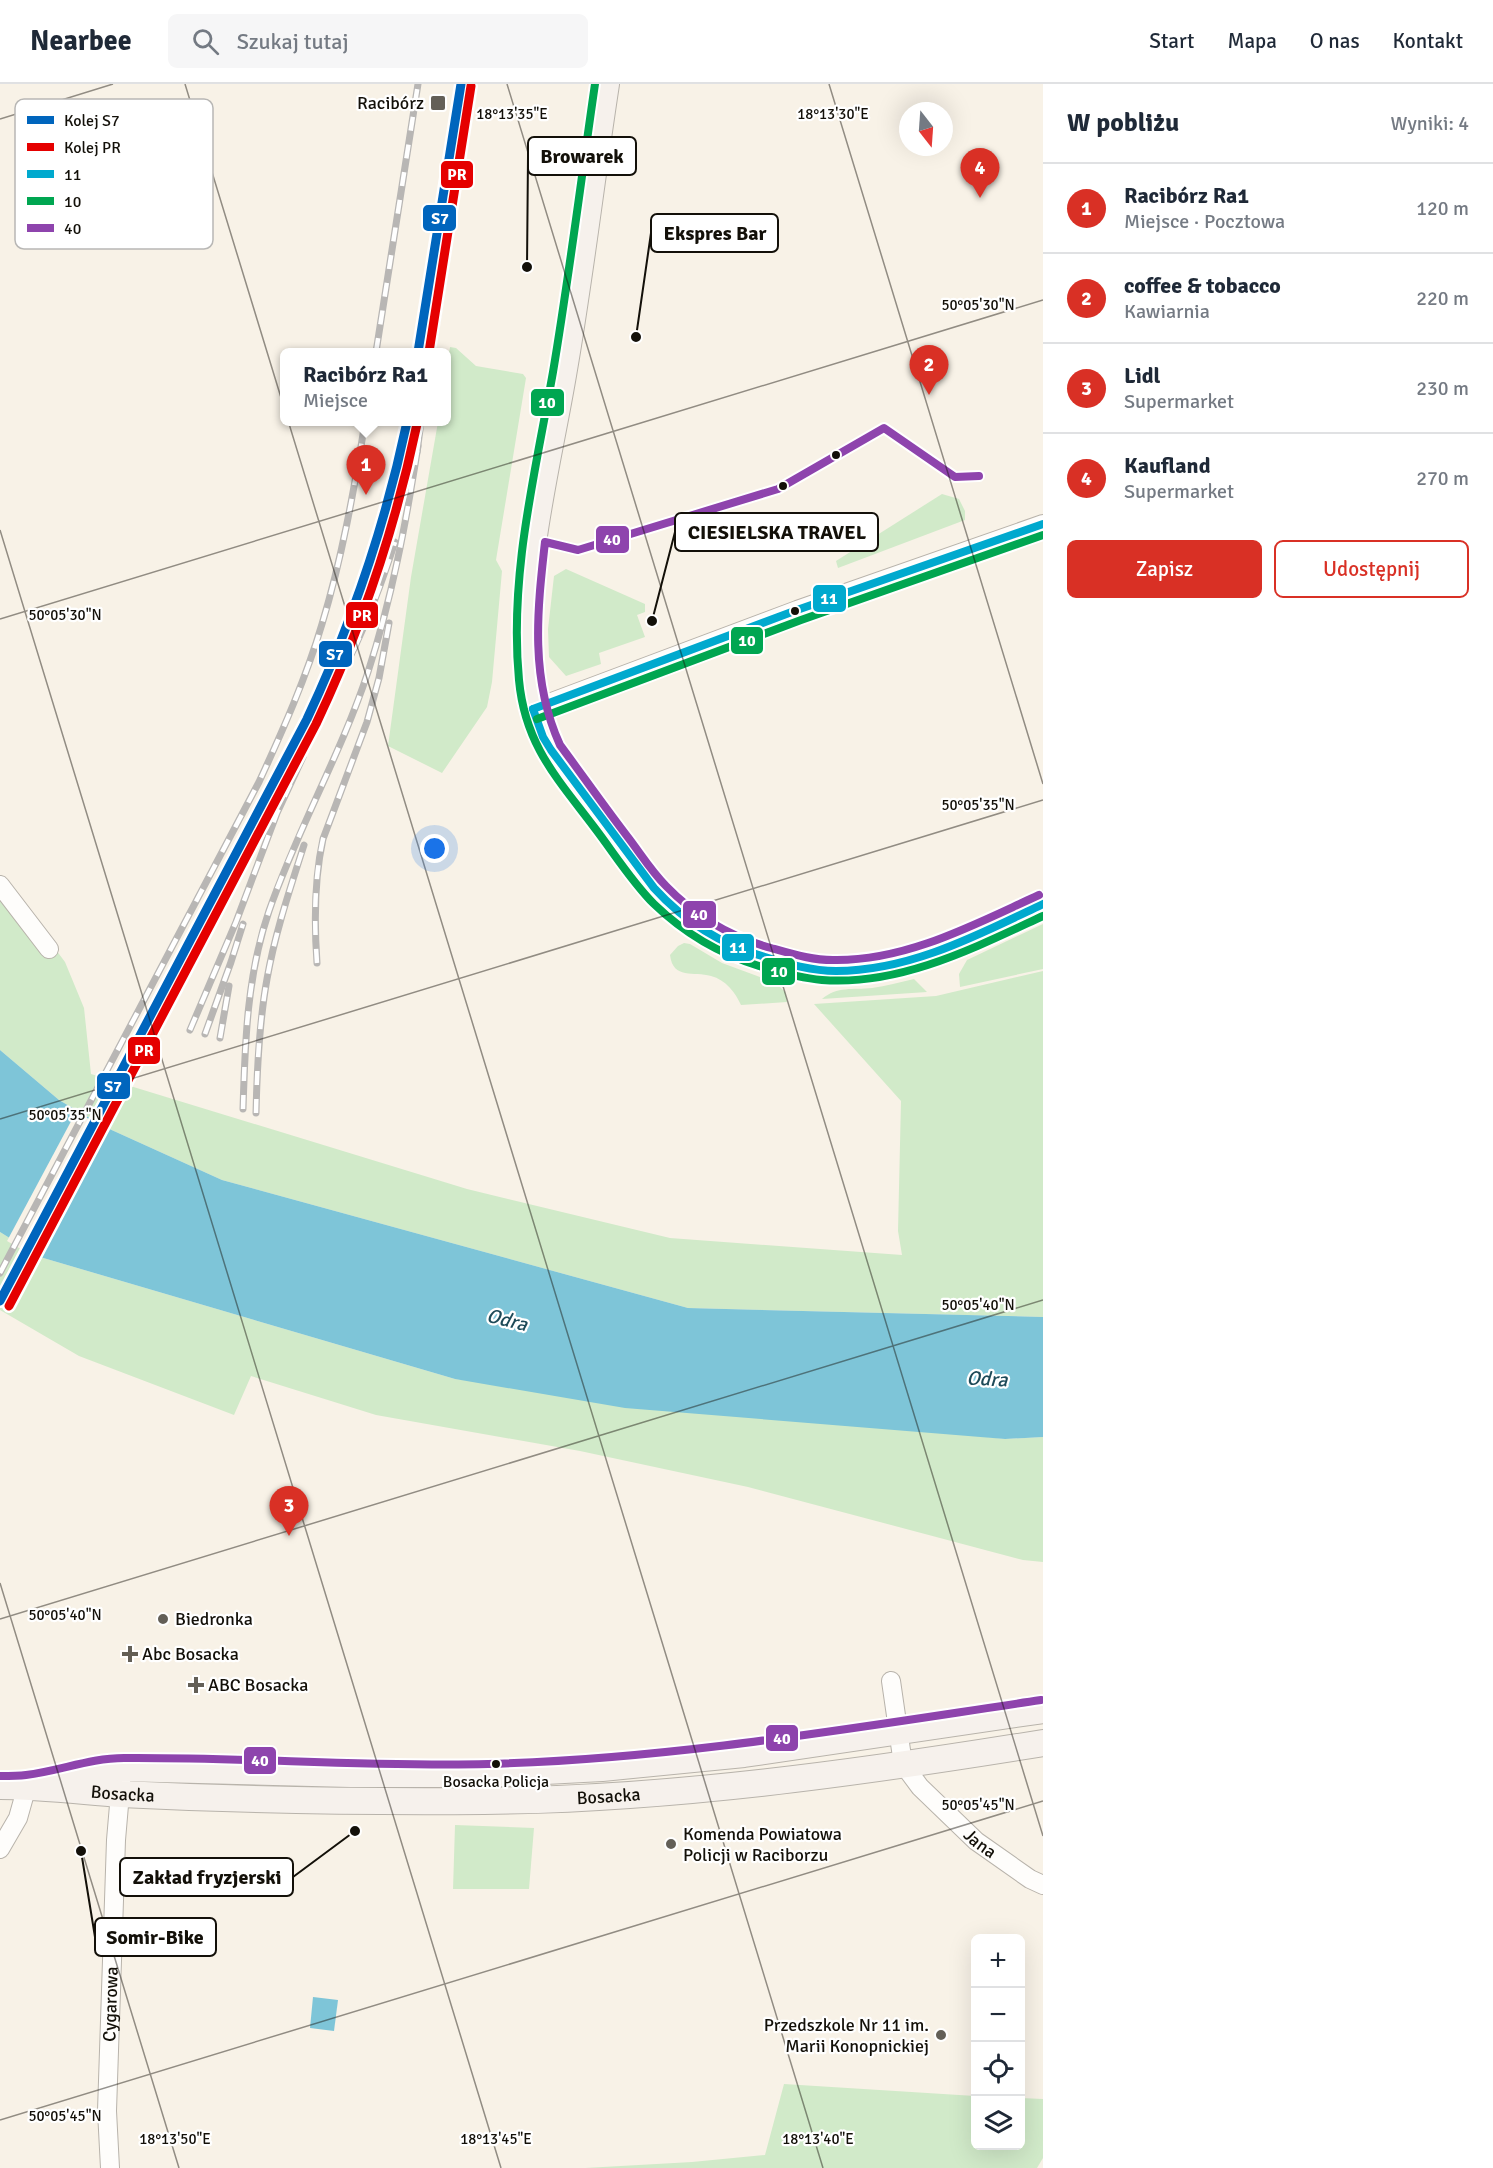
<!DOCTYPE html>
<html lang="pl">
<meta charset="utf-8">
<style>
:root{--surface:#fff;--page:#f6f6f7;--text:#1f2937;--muted:#747a83;--line:#e0e1e3;--accent:#d93025}
body{margin:0;font-family:Signika,sans-serif;background:var(--page);color:var(--text)}
.controls{position:absolute;right:18px;bottom:18px;display:grid;overflow:hidden;border-radius:9px;box-shadow:0 6px 24px #0002}
.controls button{width:54px;height:54px;display:grid;place-items:center;padding:0;border:0;border-bottom:2px solid var(--line);background:var(--surface);color:var(--text);font:30px sans-serif}
.compass{position:absolute;left:899px;top:18px;width:54px;height:54px;border-radius:50%;background:var(--surface);box-shadow:0 6px 24px #0002;rotate:163deg}
.you{position:absolute;left:435px;top:765px;width:21px;height:21px;margin:-15px;border:4px solid #fff;border-radius:50%;background:#1a73e8;box-shadow:0 0 0 9px #1a73e833}
.badge{display:grid;place-items:center;width:39px;height:39px;border-radius:50%;background:var(--accent);color:#fff;font-size:20px;font-weight:700}
.pin{position:absolute;translate:-50% -50px;filter:drop-shadow(0 2px 3px #0008)}
.pin::after{content:'';position:absolute;top:32px;width:21px;height:18px;background:inherit;clip-path:polygon(0 0,100% 0,50% 100%)}
.popup{position:absolute;left:280px;top:264px;width:171px;height:78px;box-sizing:border-box;display:grid;place-content:center;border-radius:9px;background:var(--surface);filter:drop-shadow(0 2px 4px #0005);font-size:20px;white-space:nowrap;color:var(--muted)}
.popup b{font-size:22px;color:var(--text)}
.popup::after{content:'';position:absolute;left:50%;top:100%;margin-left:-12px;border:12px solid transparent;border-top-color:var(--surface)}
.list{margin:0;padding:0;list-style:none}
h2{display:flex;justify-content:space-between;align-items:center;height:78px;margin:0;padding:0 24px;font-size:26px}
h2 small{font-size:20px;font-weight:400;color:var(--muted)}
.list li{display:grid;grid-template-columns:39px 1fr auto;gap:18px;align-items:center;box-sizing:border-box;height:90px;padding:0 24px;border-top:2px solid var(--line)}
.list b{display:block;font-size:22px;white-space:nowrap}
.list p{margin:0;font-size:20px;white-space:nowrap;color:var(--muted)}
.list em{font-size:20px;font-style:normal;color:var(--muted)}
.actions{display:flex;gap:12px;padding:18px 24px}
.actions a{flex:1;padding:14px 0;border:2px solid var(--accent);border-radius:9px;text-align:center;font-size:21px;color:var(--accent)}
.actions .main{background:var(--accent);color:#fff}
.icon{flex:none;width:33px;height:33px;fill:none;stroke:currentColor;stroke-width:2;stroke-linecap:round;stroke-linejoin:round}
.map{position:relative;flex:none;width:1043px;height:2084px;overflow:hidden}
header{display:flex;align-items:center;gap:36px;box-sizing:border-box;height:84px;padding:0 30px;background:var(--surface);border-bottom:2px solid var(--line)}
header strong{font-size:28px}
nav{display:flex;gap:33px;margin-inline-start:auto;font-size:21px}
.search{width:420px;height:54px;background:var(--page);display:flex;align-items:center;gap:15px;box-sizing:border-box;padding:0 21px;border-radius:9px;color:var(--muted);font-size:22px}
main{display:flex}
aside{flex:1;background:var(--surface)}
.map>svg:first-child{display:block}
.green{fill:#d1eac9}
.water{fill:#7ec5d8}
.pier{fill:#f8f2e7}
.lines{fill:none;stroke-linecap:round;stroke-linejoin:round}
.street-casing{stroke:#b8b3ab;stroke-width:20}
.secondary-casing{stroke:#b8b3ab;stroke-width:28}
.street{stroke:#fefdfb;stroke-width:18}
.secondary{stroke:#f6f1ec;stroke-width:26}
.rail-casing{stroke:#b8b6b4;stroke-width:7}
.rail{stroke:#fff;stroke-width:4.5;stroke-dasharray:14;stroke-linecap:butt}
.bus-1-casing{stroke:#fff;stroke-width:12}
.bus-2-casing{stroke:#fff;stroke-width:12}
.bus-3-casing{stroke:#fff;stroke-width:12}
.bus-1{stroke:#00a9ce;stroke-width:8}
.bus-2{stroke:#00a651;stroke-width:8}
.bus-3{stroke:#8e44ad;stroke-width:8}
.rail-1-casing{stroke:#fff;stroke-width:14}
.rail-2-casing{stroke:#fff;stroke-width:14}
.rail-1{stroke:#0065bd;stroke-width:9}
.rail-2{stroke:#e50000;stroke-width:9}
.ticks{fill:none;stroke:#131009;stroke-width:1.5;stroke-opacity:0.45}
.poi-dot{fill:#635f57;stroke:#fff;stroke-width:2}
.bus-dot{fill:#131009;stroke:#fff;stroke-width:2}
.labels{text-anchor:middle;dominant-baseline:central;stroke-width:4.5;stroke-linejoin:round;paint-order:stroke}
.bus-label{font-size:16px;fill:#131009;stroke:#fff}
.poi-label{font-size:18px;fill:#131009;stroke:#fff;text-anchor:start}
.street-label{font-size:18px;fill:#131009;stroke:#fff}
.water-label{font-size:20px;font-style:italic;fill:#1d4a58;stroke:#fff}
.key{fill:#fff;stroke:#b8b7b5;stroke-width:1.5}
.key-label{font-size:16px;fill:#131009}
.ticks-label{font-size:15px;text-anchor:middle;fill:#131009;stroke:#fff;stroke-width:4.5;stroke-linejoin:round;paint-order:stroke}
.leader{fill:none;stroke:#131009;stroke-width:2}
.callout-dot{fill:#131009;stroke:#fff;stroke-width:2}
.callout{fill:#fff;stroke:#131009;stroke-width:2}
.callout-label{font-size:20px;text-anchor:middle;font-weight:bold;fill:#131009}
.line-badge{stroke:#fff;stroke-width:2}
.badge-label{font-size:16px;text-anchor:middle;font-weight:bold;fill:#fff}
</style>
<header>
<strong>Nearbee</strong>
<div class="search"><svg class="icon" aria-label="search" viewBox="0 0 24 24"><circle cx="10" cy="10" r="6"/><path d="M15 15l6 6"/></svg>Szukaj tutaj</div>
<nav><a>Start</a><a>Mapa</a><a>O nas</a><a>Kontakt</a></nav>
</header>
<main>
<div class="map">
<svg width="1043" height="2084" viewBox="0 0 1043 2084">
<rect width="100%" height="100%" fill="#f8f2e7"/>
<g class="green">
<path d="M450 263 456 264 476 282 523 290 526 294 496 476 502 487 492 598 487 623 442 689 388 662 411 493 438 338H447V283Z"/>
<path d="M942 410 959 415 965 427V436L838 484 836 477Z"/>
<path d="M566 485 645 520V528L637 531 645 553 599 569 601 580 566 592 549 573 548 545 554 492Z"/>
<path d="M0 791 65 878 84 924 91 990 467 1105 670 1154 902 1171 898 1147 901 1017 814 920 936 912 1043 887V1233L688 1224 222 1096 105 1043 59 1016 0 966Z"/>
<path d="M1043 840V885L960 903 959 890 967 876Z"/>
<path d="M684 859 690 860 722 879 776 899 785 908 787 918 741 921C735 908 726 896 711 892 694 887 673 896 670 871L678 862Z"/>
<path d="M914 895 927 908 822 915C837 902 853 906 872 904 886 902 900 898 914 895Z"/>
<path d="M0 1148 40 1173 455 1295 1005 1355 1043 1353V1478L1023 1476 748 1403 580 1367 376 1331 251 1292 234 1331 79 1272 0 1226Z"/>
<path d="M455 1741 534 1744 529 1805H453Z"/>
<path d="M784 2000 975 2012 976 2062H1020L1021 2014 1043 2015V2074L1037 2084H585L692 2078 765 2071Z"/>
</g>
<g class="water">
<path d="M0 966 59 1016 105 1043 222 1096 688 1224 1043 1233V1353L1005 1355 625 1324 455 1295 40 1173 0 1148Z"/>
<path d="M313 1913 338 1916 334 1947 310 1944Z"/>
</g>
<path class="pier" d="M76 1028 100 1041 31 1171 7 1157Z"/>
<g class="lines">
<defs>
<g id="street">
<path d="M533 625 797 526 1043 440"/>
<path d="M0 801 49 865"/>
<path id="s1" d="M891 1597 903 1680 920 1703 976 1757 1030 1795 1043 1801"/>
<path d="M0 1765 18 1734 27 1702"/>
<path id="s2" d="M110 2084 107 2027 116 1756 121 1698"/>
</g>
<g id="secondary">
<path d="M606 0C591 97 580 194 563 291 548 379 523 474 527 563 528 583 529 607 534 627 543 667 580 706 605 740 623 765 641 793 664 815 694 843 730 863 769 874 790 881 815 887 838 886 910 886 979 850 1043 820"/>
<path d="M48 1697 85 1688 122 1684 351 1690H488L602 1684 744 1670 1043 1626"/>
<path id="s3" d="M0 1702C40 1702 80 1707 121 1710 241 1716 363 1718 484 1717 672 1715 858 1689 1043 1659"/>
</g>
</defs>
<use href="#street" class="street-casing"/>
<use href="#secondary" class="secondary-casing"/>
<use href="#street" class="street"/>
<use href="#secondary" class="secondary"/>
<defs>
<g id="rail">
<path d="M376 268 418 0"/>
<path d="M432 268 474 0"/>
<path d="M417 368 421 338"/>
<path d="M280 685C296 660 314 637 329 612 358 564 378 511 395 458"/>
<path d="M317 879C314 837 314 796 323 755L367 638 379 594 389 539"/>
<path d="M190 946 236 838 277 729 303 673"/>
<path d="M205 950 231 878 243 840"/>
<path d="M220 954 229 902"/>
<path d="M243 1025C245 958 247 891 269 827 297 746 341 670 368 588 392 514 406 439 418 362"/>
<path d="M256 1029C257 984 259 939 267 895 275 849 290 805 304 761"/>
<path d="M0 1189 259 698C283 646 306 594 322 540 342 474 354 406 365 338"/>
</g>
</defs>
<use href="#rail" class="rail-casing"/>
<use href="#rail" class="rail"/>
<defs>
<g id="bus-1">
<path d="M533 625 543 653 551 666 654 804C684 837 722 861 765 873 788 880 812 887 836 887 910 887 978 851 1043 820"/>
<path d="M533 625 797 526 1043 440"/>
</g>
<g id="bus-2">
<path d="M595 0C581 96 569 193 553 288 535 390 509 492 519 596 525 661 557 694 594 743 614 769 631 797 654 820 683 848 720 870 759 882 779 888 800 894 822 896 900 902 974 864 1043 832"/>
<path d="M537 635 801 536 1043 451"/>
</g>
<g id="bus-3">
<path d="M979 392 955 393 884 344 778 405 578 466 545 458C537 528 530 595 560 661 583 692 606 725 630 756 642 772 652 788 666 802 695 832 731 853 771 864 792 870 815 877 837 876 909 876 975 840 1039 811"/>
<path d="M0 1692C9 1692 18 1692 26 1691 60 1687 90 1674 124 1674 246 1673 366 1683 488 1680 674 1675 858 1643 1041 1616"/>
</g>
</defs>
<use href="#bus-1" class="bus-1-casing"/>
<use href="#bus-2" class="bus-2-casing"/>
<use href="#bus-3" class="bus-3-casing"/>
<use href="#bus-1" class="bus-1"/>
<use href="#bus-2" class="bus-2"/>
<use href="#bus-3" class="bus-3"/>
<defs>
<g id="rail-1">
<path d="M418 268 461 0"/>
<path d="M0 1217 307 635C352 539 385 442 407 338"/>
</g>
<g id="rail-2">
<path d="M429 268 471 2"/>
<path d="M9 1222 316 640C362 543 395 445 417 340"/>
</g>
</defs>
<use href="#rail-1" class="rail-1-casing"/>
<use href="#rail-2" class="rail-2-casing"/>
<use href="#rail-1" class="rail-1"/>
<use href="#rail-2" class="rail-2"/>
</g>
<path class="ticks" d="M185 0 823 2084M507 0 1043 1752M829 0 1043 700M0 35 113 0M0 446 501 2084M0 535 1043 216M0 1035 1043 716M0 1499 179 2084M0 1535 1043 1216M0 2036 1043 1717"/>
<g class="poi-dot">
<rect x="430" y="11" width="16" height="16" rx="3"/>
<circle cx="163" cy="1535" r="6"/>
<path d="M127 1561h6v6h6v6h-6v6h-6v-6h-6v-6h6z"/>
<path d="M193 1592h6v6h6v6h-6v6h-6v-6h-6v-6h6z"/>
<circle cx="671" cy="1760" r="6"/>
<circle cx="941" cy="1951" r="6"/>
</g>
<g class="bus-dot">
<circle cx="836" cy="371" r="5"/>
<circle cx="783" cy="402" r="5"/>
<circle cx="795" cy="527" r="5"/>
<circle cx="496" cy="1680" r="5"/>
</g>
<g class="labels">
<g class="bus-label">
<text x="496" y="1698">Bosacka Policja</text>
</g>
<g class="poi-label">
<text x="424" y="19" text-anchor="end">Racibórz</text>
<text x="175" y="1535">Biedronka</text>
<text x="142" y="1570">Abc Bosacka</text>
<text x="208" y="1601">ABC Bosacka</text>
<text x="683" y="1750">Komenda Powiatowa<tspan x="683" dy="21">Policji w Raciborzu</tspan></text>
<text x="929" y="1941" text-anchor="end">Przedszkole Nr 11 im.<tspan x="929" dy="21">Marii Konopnickiej</tspan></text>
</g>
<g class="street-label">
<text stroke="none"><textPath href="#s3" startOffset="123">Bosacka</textPath></text>
<text stroke="none"><textPath href="#s3" startOffset="609">Bosacka</textPath></text>
<text stroke="none"><textPath href="#s1" startOffset="195">Jana</textPath></text>
<text stroke="none"><textPath href="#s2" startOffset="164">Cygarowa</textPath></text>
</g>
<g class="water-label">
<text transform="translate(507 1236) rotate(14)">Odra</text>
<text transform="translate(987 1295) rotate(3)">Odra</text>
</g>
</g>
<rect x="15" y="15" width="198" height="150" rx="9" class="key"/>
<rect x="27" y="32" width="27" height="8" fill="#0065bd"/>
<rect x="27" y="59" width="27" height="8" fill="#e50000"/>
<rect x="27" y="86" width="27" height="8" fill="#00a9ce"/>
<rect x="27" y="113" width="27" height="8" fill="#00a651"/>
<rect x="27" y="140" width="27" height="8" fill="#8e44ad"/>
<g class="key-label">
<text x="64" y="42">Kolej S7</text>
<text x="64" y="69">Kolej PR</text>
<text x="64" y="96">11</text>
<text x="64" y="123">10</text>
<text x="64" y="150">40</text>
</g>
<g class="ticks-label">
<text x="512" y="35">18°13'35"E</text>
<text x="833" y="35">18°13'30"E</text>
<text x="978" y="226">50°05'30"N</text>
<text x="65" y="536">50°05'30"N</text>
<text x="978" y="726">50°05'35"N</text>
<text x="65" y="1036">50°05'35"N</text>
<text x="978" y="1226">50°05'40"N</text>
<text x="65" y="1536">50°05'40"N</text>
<text x="978" y="1726">50°05'45"N</text>
<text x="65" y="2037">50°05'45"N</text>
<text x="175" y="2060">18°13'50"E</text>
<text x="496" y="2060">18°13'45"E</text>
<text x="818" y="2060">18°13'40"E</text>
</g>
<path class="leader" d="M527 183L528 72M636 253L651 149M652 537L675 448M355 1747L293 1793M81 1767L95 1853"/>
<g class="callout-dot">
<circle cx="527" cy="183" r="6"/>
<circle cx="636" cy="253" r="6"/>
<circle cx="652" cy="537" r="6"/>
<circle cx="355" cy="1747" r="6"/>
<circle cx="81" cy="1767" r="6"/>
</g>
<g class="callout">
<rect x="528" y="53" width="108" height="38" rx="6"/>
<rect x="651" y="130" width="127" height="38" rx="6"/>
<rect x="675" y="429" width="203" height="38" rx="6"/>
<rect x="120" y="1774" width="173" height="38" rx="6"/>
<rect x="95" y="1834" width="121" height="38" rx="6"/>
</g>
<g class="callout-label">
<text x="582" y="79">Browarek</text>
<text x="715" y="156">Ekspres Bar</text>
<text x="777" y="455">CIESIELSKA TRAVEL</text>
<text x="207" y="1800">Zakład fryzjerski</text>
<text x="155" y="1860">Somir-Bike</text>
</g>
<g class="line-badge">
<rect x="440" y="76" width="34" height="29" rx="6" fill="#e50000"/>
<rect x="422" y="120" width="35" height="28" rx="6" fill="#0065bd"/>
<rect x="530" y="304" width="35" height="29" rx="6" fill="#00a651"/>
<rect x="595" y="441" width="35" height="29" rx="6" fill="#8e44ad"/>
<rect x="812" y="500" width="35" height="29" rx="6" fill="#00a9ce"/>
<rect x="345" y="517" width="34" height="28" rx="6" fill="#e50000"/>
<rect x="730" y="542" width="34" height="29" rx="6" fill="#00a651"/>
<rect x="318" y="556" width="35" height="28" rx="6" fill="#0065bd"/>
<rect x="682" y="816" width="35" height="29" rx="6" fill="#8e44ad"/>
<rect x="721" y="849" width="34" height="29" rx="6" fill="#00a9ce"/>
<rect x="761" y="873" width="35" height="29" rx="6" fill="#00a651"/>
<rect x="127" y="952" width="34" height="29" rx="6" fill="#e50000"/>
<rect x="96" y="988" width="35" height="28" rx="6" fill="#0065bd"/>
<rect x="765" y="1640" width="34" height="28" rx="6" fill="#8e44ad"/>
<rect x="243" y="1662" width="34" height="29" rx="6" fill="#8e44ad"/>
</g>
<g class="badge-label">
<text x="457" y="96">PR</text>
<text x="440" y="140">S7</text>
<text x="547" y="324">10</text>
<text x="612" y="461">40</text>
<text x="829" y="520">11</text>
<text x="362" y="537">PR</text>
<text x="747" y="562">10</text>
<text x="335" y="576">S7</text>
<text x="699" y="836">40</text>
<text x="738" y="869">11</text>
<text x="779" y="893">10</text>
<text x="144" y="972">PR</text>
<text x="113" y="1008">S7</text>
<text x="782" y="1660">40</text>
<text x="260" y="1682">40</text>
</g>
</svg>
<div class="controls">
<button>+</button>
<button>−</button>
<button><svg class="icon" aria-label="locate" viewBox="0 0 24 24"><circle cx="12" cy="12" r="6"/><path d="M12 2v4M12 18v4M2 12h4M18 12h4"/></svg></button>
<button><svg class="icon" aria-label="layers" viewBox="0 0 24 24"><path d="M12 4l9 5-9 5-9-5zM3 14l9 5 9-5"/></svg></button>
</div>
<svg class="compass" viewBox="-18 -18 36 36"><path d="M0-13l5 13h-10z" fill="#e53935"/><path d="M0 13l5-13h-10z" fill="#747a83"/></svg>
<div class="you"></div>
<div class="pin badge" style="left:366px;top:411px">1</div>
<div class="popup"><b>Racibórz Ra1</b>Miejsce</div>
<div class="pin badge" style="left:929px;top:311px">2</div>
<div class="pin badge" style="left:289px;top:1452px">3</div>
<div class="pin badge" style="left:980px;top:114px">4</div>
</div>
<aside>
<h2>W pobliżu<small>Wyniki: 4</small></h2>
<ul class="list">
<li><span class="badge">1</span><div><b>Racibórz Ra1</b><p>Miejsce · Pocztowa</p></div><em>120 m</em></li>
<li><span class="badge">2</span><div><b>coffee &amp; tobacco</b><p>Kawiarnia</p></div><em>220 m</em></li>
<li><span class="badge">3</span><div><b>Lidl</b><p>Supermarket</p></div><em>230 m</em></li>
<li><span class="badge">4</span><div><b>Kaufland</b><p>Supermarket</p></div><em>270 m</em></li>
</ul>
<div class="actions"><a class="main">Zapisz</a><a>Udostępnij</a></div>
</aside>
</main>
